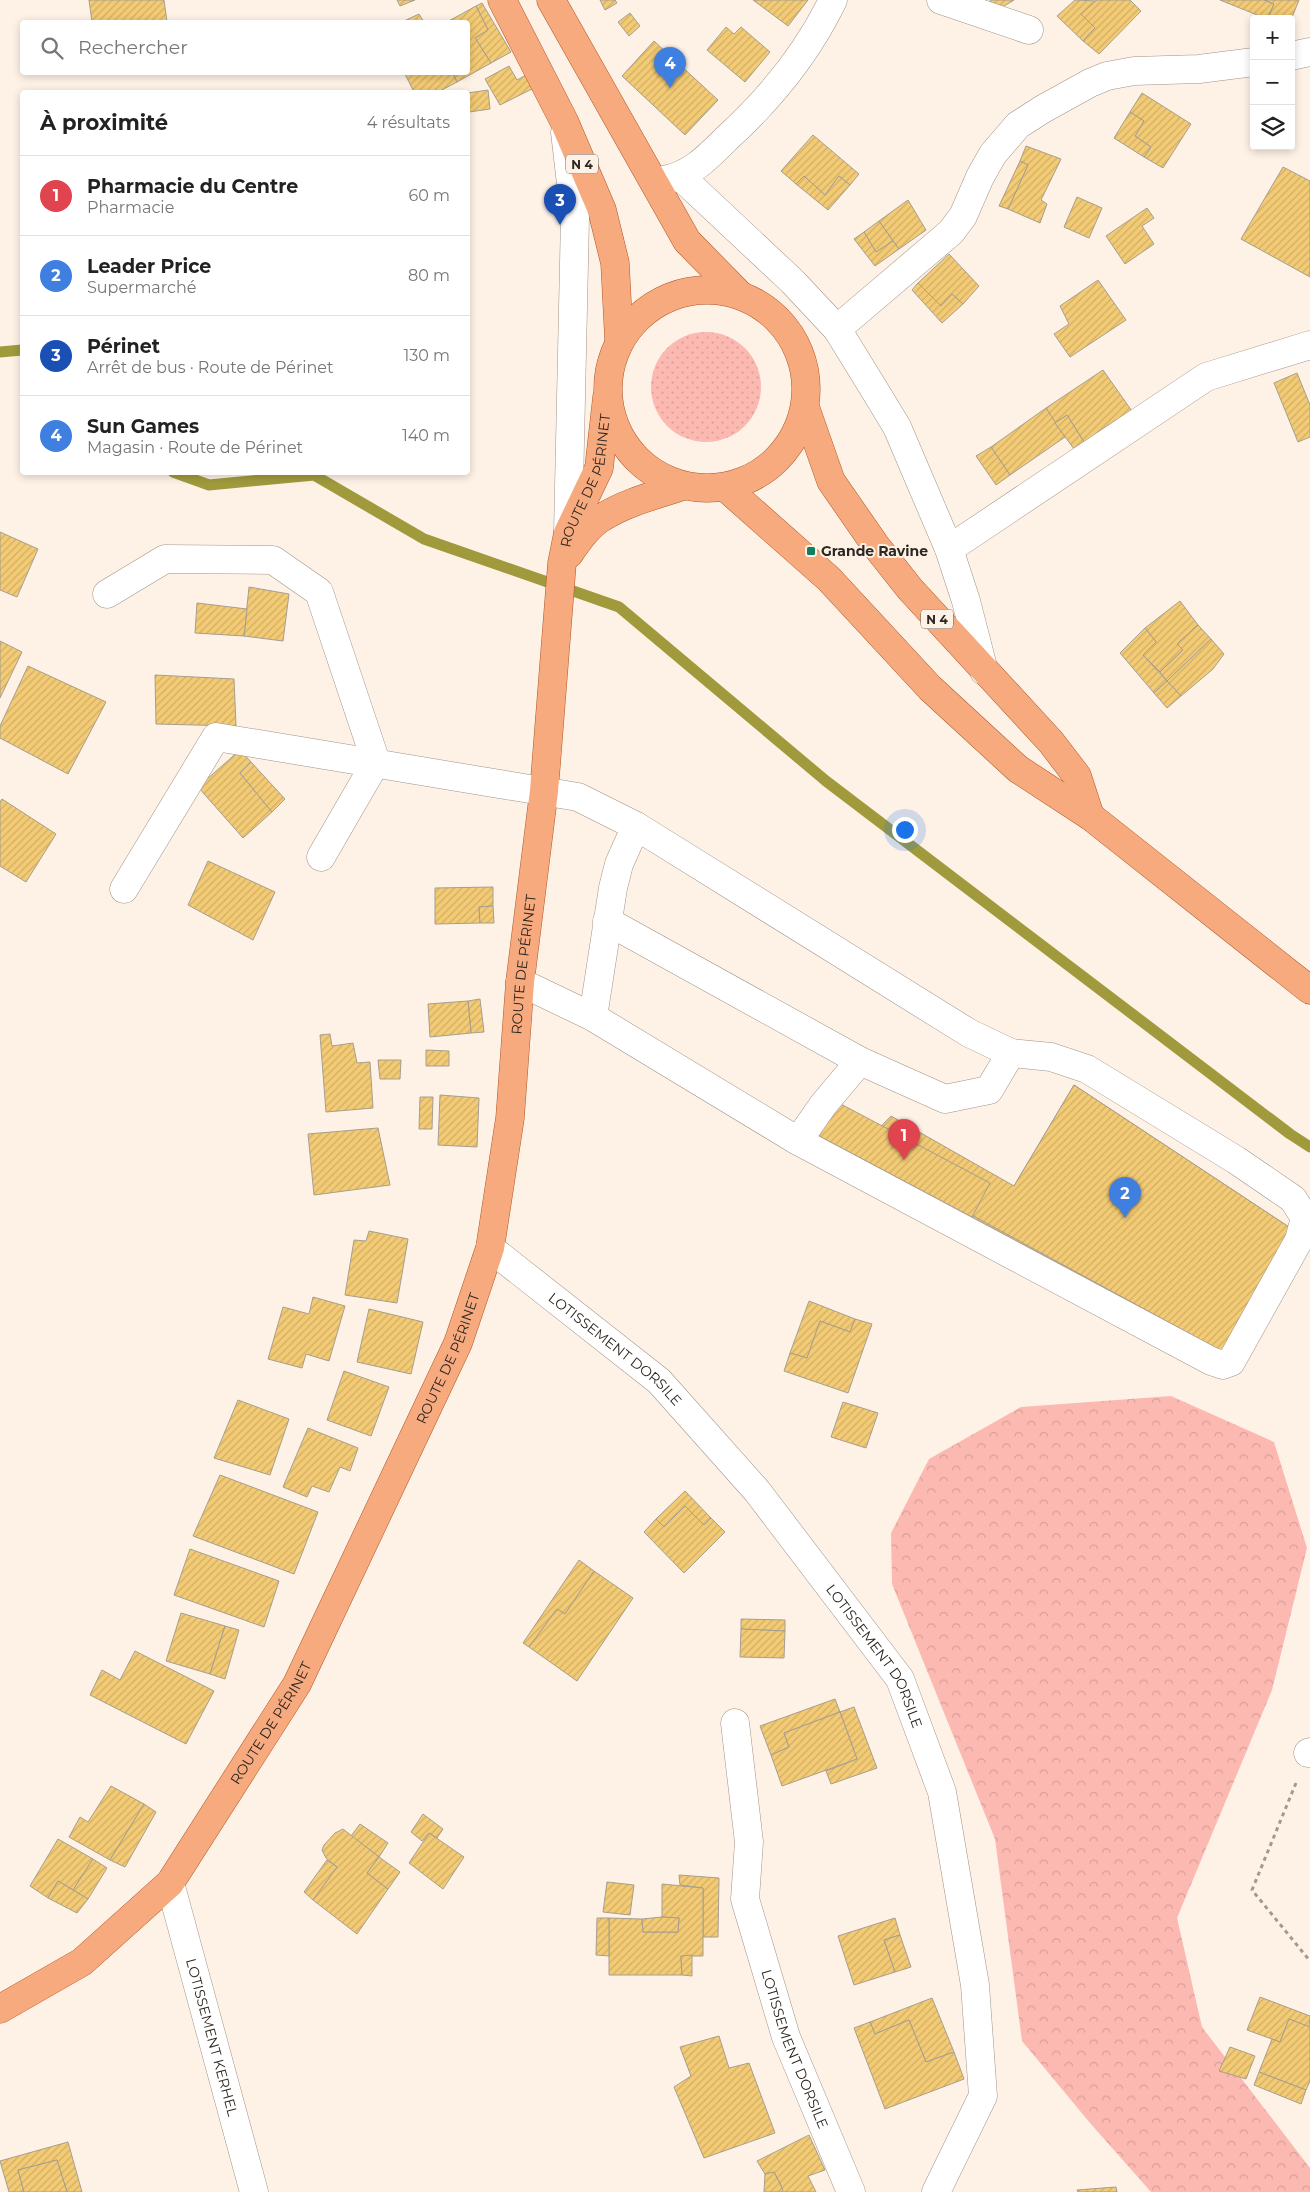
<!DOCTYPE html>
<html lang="fr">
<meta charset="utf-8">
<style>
:root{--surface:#fff;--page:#f6f6f6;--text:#222;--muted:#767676;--line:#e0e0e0;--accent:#0b8043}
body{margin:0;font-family:Montserrat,sans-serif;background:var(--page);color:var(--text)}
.controls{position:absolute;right:15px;top:15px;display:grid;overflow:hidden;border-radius:5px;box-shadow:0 2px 8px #0003}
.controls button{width:45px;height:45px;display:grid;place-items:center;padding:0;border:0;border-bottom:1px solid var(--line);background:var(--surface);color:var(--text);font:25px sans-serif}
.you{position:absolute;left:904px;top:829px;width:18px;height:18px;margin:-12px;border:4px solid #fff;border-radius:50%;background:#1a73e8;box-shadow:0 0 0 8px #1a73e833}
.badge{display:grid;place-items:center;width:32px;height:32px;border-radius:50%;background:var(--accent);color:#fff;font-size:16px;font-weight:700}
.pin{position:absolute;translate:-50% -41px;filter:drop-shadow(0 1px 2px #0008)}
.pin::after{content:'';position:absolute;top:26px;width:18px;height:15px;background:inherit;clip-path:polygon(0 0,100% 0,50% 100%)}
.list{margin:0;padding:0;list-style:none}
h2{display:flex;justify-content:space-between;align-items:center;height:65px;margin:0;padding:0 20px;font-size:21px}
h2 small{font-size:16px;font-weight:400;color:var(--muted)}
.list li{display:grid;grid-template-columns:32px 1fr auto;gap:15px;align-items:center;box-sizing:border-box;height:80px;padding:0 20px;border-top:1px solid var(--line)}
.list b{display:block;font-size:19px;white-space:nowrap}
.list p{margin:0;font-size:16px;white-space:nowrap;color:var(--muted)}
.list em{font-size:16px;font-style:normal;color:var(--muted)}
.icon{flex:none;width:28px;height:28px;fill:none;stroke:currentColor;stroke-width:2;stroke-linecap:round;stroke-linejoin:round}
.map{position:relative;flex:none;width:1310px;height:2192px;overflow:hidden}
.search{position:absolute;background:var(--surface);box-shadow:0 2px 8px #0003;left:20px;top:20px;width:450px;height:55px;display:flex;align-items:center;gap:12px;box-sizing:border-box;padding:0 18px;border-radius:5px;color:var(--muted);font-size:19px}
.panel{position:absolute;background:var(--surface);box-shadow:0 2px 8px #0003;left:20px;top:90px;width:450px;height:385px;border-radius:5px}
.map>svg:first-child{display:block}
.green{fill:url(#green-dots)}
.forest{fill:url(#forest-crowns)}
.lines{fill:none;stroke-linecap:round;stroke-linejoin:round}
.stream{stroke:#a09a3d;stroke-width:11}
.building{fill:url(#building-hatch);stroke:#a69e8e}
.minor-casing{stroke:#a09386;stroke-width:29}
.major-casing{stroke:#ae5727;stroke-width:29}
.path{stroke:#a39991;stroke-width:3;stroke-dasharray:4 4;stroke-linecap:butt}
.minor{stroke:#fff;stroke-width:28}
.major{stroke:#f8aa7f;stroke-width:28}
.poi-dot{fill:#0d805e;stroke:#fef2e7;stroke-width:2}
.labels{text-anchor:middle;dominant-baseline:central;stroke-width:4;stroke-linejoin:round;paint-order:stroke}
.shield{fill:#fef2e7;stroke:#6c645d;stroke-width:1}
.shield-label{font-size:12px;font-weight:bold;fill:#2d2722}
.street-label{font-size:14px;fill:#2d2722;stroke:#fef2e7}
.poi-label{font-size:14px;font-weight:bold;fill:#2d2722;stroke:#fef2e7;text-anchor:start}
</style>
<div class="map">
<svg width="1310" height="2192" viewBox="0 0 1310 2192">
<defs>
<pattern id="green-dots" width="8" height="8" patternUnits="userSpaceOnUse" patternTransform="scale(1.25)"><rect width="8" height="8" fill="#fcb9b2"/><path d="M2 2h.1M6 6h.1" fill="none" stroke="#d89f99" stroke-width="1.8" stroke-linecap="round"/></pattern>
<pattern id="forest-crowns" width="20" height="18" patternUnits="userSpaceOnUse" patternTransform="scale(1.25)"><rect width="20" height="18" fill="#fcb9b2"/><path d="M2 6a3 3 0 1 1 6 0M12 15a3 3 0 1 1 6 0" fill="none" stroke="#d89f99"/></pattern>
<pattern id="building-hatch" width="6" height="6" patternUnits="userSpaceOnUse" patternTransform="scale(1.25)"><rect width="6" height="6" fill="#f3cb75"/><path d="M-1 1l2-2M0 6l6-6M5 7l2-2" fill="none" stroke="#d1ae65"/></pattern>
</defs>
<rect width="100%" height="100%" fill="#fef2e7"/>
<circle class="green" cx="706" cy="387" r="55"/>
<path class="forest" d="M1171 1396 1274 1442 1307 1548 1272 1690 1177 1918 1202 2027 1310 2168V2192H1151L1090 2123 1022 2041 995 1839 892 1584 891 1533 929 1459 1021 1407Z"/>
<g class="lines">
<g class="stream">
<path d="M0 352 22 350"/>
<path d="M173 472 209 485 314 475 424 539 619 607 826 781 1290 1134 1310 1147"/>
</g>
</g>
<g class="building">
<path d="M89 0H164L167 22H92Z"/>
<path d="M397 0H415L400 6Z"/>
<path d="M600 0H615L617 3 605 10Z"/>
<path d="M753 0H808L788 26Z"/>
<path d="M990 0H1014L996 11Z"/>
<path d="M1075 0 1098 1 1081 14 1095 28 1083 41 1057 16Z"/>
<path d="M1097 0H1130L1141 11 1099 54 1083 41 1095 28 1081 14Z"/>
<path d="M1220 0H1264L1274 4 1267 19Z"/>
<path d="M1264 0H1299L1291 20V19H1268L1274 4Z"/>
<path d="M482 3 511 52 491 63 475 38 488 30 476 6Z"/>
<path d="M476 6 488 30 475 38 491 63 457 82 452 72H468V22H447Z"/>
<path d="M630 13 640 26 629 36 618 22Z"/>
<path d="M419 14 424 22H402Z"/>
<path d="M726 27 734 34 741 27 770 52 745 82 707 50Z"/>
<path d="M654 41 718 100 685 135 622 76Z"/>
<path d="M509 66 517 80 528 74 534 88 500 105 485 79Z"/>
<path d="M404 72H452L457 82 438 92H414Z"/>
<path d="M488 90 490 109 469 112 468 93Z"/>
<path d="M1142 93 1191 124 1163 168 1144 157 1151 147 1135 136 1144 121 1130 112Z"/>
<path d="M1130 112 1144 121 1135 136 1151 147 1144 157 1114 138Z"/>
<path d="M813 135 859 174 850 185 839 176 825 195 804 176 796 184 781 171Z"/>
<path d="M1026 146 1061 159 1041 200 1047 204 1040 223 1008 209 1028 165 1020 161Z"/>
<path d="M1020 161 1028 165 1008 209 999 206Z"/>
<path d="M1283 167 1310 181V277L1241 239Z"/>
<path d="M804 176 825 195 839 176 850 185 828 210 796 184Z"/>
<path d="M1077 197 1102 208 1089 238 1064 227Z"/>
<path d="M908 200 926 230 899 249 879 221Z"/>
<path d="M1147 208 1154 218 1142 226 1154 244 1125 264 1106 236Z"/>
<path d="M879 221 893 241 876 252 864 232Z"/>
<path d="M864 232 876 252 893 241 899 249 875 266 854 239Z"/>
<path d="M949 254 979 286 963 304 952 294 941 306 918 283Z"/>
<path d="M1098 280 1126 320 1070 357 1054 334 1069 324 1060 306Z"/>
<path d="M918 283 941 306 952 294 963 304 942 323 912 290Z"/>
<path d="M1103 370 1134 414 1119 424 1116 420 1084 442 1067 415 1055 423 1046 408Z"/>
<path d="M1297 373 1310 405V437L1298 442 1274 383Z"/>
<path d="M1046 408 1065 437 1010 475 991 447Z"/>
<path d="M1067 415 1084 442 1116 420 1119 424 1077 453 1055 423Z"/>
<path d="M991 447 1010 475 996 485 976 456Z"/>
<path d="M0 532 38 549 17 597 0 590Z"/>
<path d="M249 587 289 594 283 641 244 636Z"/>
<path d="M1180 601 1198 625 1177 644 1183 650 1160 672 1143 655 1156 642 1145 628Z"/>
<path d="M197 603 247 609 244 636 195 633Z"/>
<path d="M1198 625 1211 639 1167 681 1160 672 1183 650 1177 644Z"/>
<path d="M1145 628 1156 642 1143 655 1167 681 1154 693 1120 653Z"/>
<path d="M1211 639 1224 654 1213 669 1181 696 1167 681Z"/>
<path d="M0 641 22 652 0 698Z"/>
<path d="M28 666 106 702 68 774 0 738V726Z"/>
<path d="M155 675 234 679 236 726 156 724Z"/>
<path d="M1167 681 1181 696 1167 708 1154 693Z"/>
<path d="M240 750 251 762 240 773 272 812 243 838 198 787Z"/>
<path d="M251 762 285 799 272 812 240 773Z"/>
<path d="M2 799 56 834 26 882 0 866V802Z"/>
<path d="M208 861 275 892 253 940 188 905Z"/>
<path d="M493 887V906L479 907 480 923 435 924V888Z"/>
<path d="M493 906 494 923H480L479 907Z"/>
<path d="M480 999 484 1032 471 1033 468 1001Z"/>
<path d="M468 1001 471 1033 430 1037 428 1004Z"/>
<path d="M330 1034 332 1046 353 1043 357 1063 370 1062 373 1108 326 1112 320 1035Z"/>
<path d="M426 1050 449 1051V1066H426Z"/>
<path d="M378 1060H401L400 1079H380Z"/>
<path d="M1074 1085 1292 1229 1225 1353 972 1217 990 1183 1014 1186Z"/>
<path d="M1074 1085 1292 1229 1225 1353 856 1152 891 1116 1014 1186Z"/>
<path d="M440 1095 479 1098 477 1147 438 1145Z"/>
<path d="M420 1097H433L432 1129H419Z"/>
<path d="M837 1102 990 1183 972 1217 819 1136Z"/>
<path d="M378 1128 390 1185 314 1195 308 1134Z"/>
<path d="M369 1231 408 1239 397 1303 345 1295 354 1240 366 1241Z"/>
<path d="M313 1297 345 1306 329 1361 306 1354 302 1368 268 1359 283 1307 309 1314Z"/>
<path d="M809 1301 855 1319 850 1332 820 1321 807 1358 790 1353Z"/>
<path d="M369 1309 423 1322 411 1374 357 1362Z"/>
<path d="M855 1319 872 1324 848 1393 784 1371 790 1353 807 1358 820 1321 850 1332Z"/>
<path d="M344 1371 389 1387 371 1436 327 1420Z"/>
<path d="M238 1400 289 1419 270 1475 214 1458Z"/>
<path d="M843 1402 878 1413 866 1448 831 1437Z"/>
<path d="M308 1428 358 1448 350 1471 340 1467 329 1492 312 1486 307 1497 283 1487Z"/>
<path d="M220 1475 318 1512 294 1574 193 1536Z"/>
<path d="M685 1491 711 1518 704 1525 685 1506 664 1527 656 1519Z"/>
<path d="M685 1506 704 1525 711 1518 725 1532 684 1573 644 1532 656 1519 664 1527Z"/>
<path d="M190 1549 279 1581 264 1627 174 1595Z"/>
<path d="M579 1560 594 1571 565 1614 557 1609 529 1647 523 1643Z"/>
<path d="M594 1571 633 1598 577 1681 529 1647 557 1609 565 1614Z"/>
<path d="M181 1613 225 1626 210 1674 166 1661Z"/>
<path d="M741 1619 785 1620V1631L741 1629Z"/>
<path d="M225 1626 239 1630 225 1679 210 1674Z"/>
<path d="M741 1629 785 1631 784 1658 740 1657Z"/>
<path d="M135 1651 214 1691 186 1744 90 1695 102 1670 120 1680Z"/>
<path d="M835 1699 840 1712 784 1733 789 1747 771 1755 760 1726Z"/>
<path d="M854 1707 877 1768 831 1784 826 1771 857 1759 840 1712Z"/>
<path d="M840 1712 857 1759 782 1786 771 1755 789 1747 784 1733Z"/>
<path d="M111 1786 144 1804 110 1860 69 1837 80 1817 88 1822Z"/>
<path d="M144 1804 156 1812 125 1867 110 1860Z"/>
<path d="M423 1814 443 1829 437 1838 429 1833 422 1841 411 1832Z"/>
<path d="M360 1824 388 1843 379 1857 351 1836Z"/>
<path d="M343 1829 379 1857 367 1873 388 1889 357 1934 313 1900 337 1867 326 1858 322 1850 324 1845 335 1833Z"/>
<path d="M429 1833 464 1857 443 1889 409 1863Z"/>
<path d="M58 1839 93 1859 73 1890 58 1881 48 1898 30 1886Z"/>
<path d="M379 1857 400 1872 388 1889 367 1873Z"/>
<path d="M93 1859 107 1868 88 1899 73 1890Z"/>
<path d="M327 1860 337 1867 313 1900 304 1892Z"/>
<path d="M679 1875 719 1878 718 1937H703V1888L680 1885Z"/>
<path d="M58 1881 88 1899 77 1913 48 1898Z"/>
<path d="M607 1882 634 1885 630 1915 603 1912Z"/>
<path d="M662 1884 703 1888V1956H681L682 1975H609V1918L642 1919 643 1932H678L679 1918 662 1917Z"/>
<path d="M662 1917 679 1918 678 1932H643L642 1919Z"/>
<path d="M597 1918H609V1956L596 1955Z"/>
<path d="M895 1918 900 1935 884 1940 895 1972 854 1985 838 1936Z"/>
<path d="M900 1935 911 1967 895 1972 884 1940Z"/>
<path d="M692 1955V1976L682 1975 681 1956Z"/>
<path d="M1260 1997 1310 2016 1309 2027 1289 2019 1280 2042 1247 2030Z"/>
<path d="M932 1998 954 2052 926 2062 909 2020 875 2034 870 2022Z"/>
<path d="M1289 2019 1310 2027V2081L1306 2090 1259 2072 1272 2039 1280 2042Z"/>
<path d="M909 2020 926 2062 954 2052 964 2079 885 2109 854 2028 870 2022 875 2034Z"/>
<path d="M719 2036 729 2068 749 2063 775 2133 704 2158 674 2087 691 2076 680 2047Z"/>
<path d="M1230 2047 1255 2056 1246 2079 1219 2071Z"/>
<path d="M1259 2072 1306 2090 1301 2104 1254 2085Z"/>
<path d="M809 2135 825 2170 808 2176 816 2192H782L781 2185 774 2172 765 2174 757 2161Z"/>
<path d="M68 2142 82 2192H67L57 2160 18 2170 24 2192H9L0 2161Z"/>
<path d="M57 2160 67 2192H24L18 2170Z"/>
<path d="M774 2172 783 2190 782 2192H764L765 2174Z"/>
<path d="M1116 2187 1117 2192H1078L1077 2190Z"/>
</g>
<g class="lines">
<defs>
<g id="minor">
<path d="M941 0 1029 30"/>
<path d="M1291 56 1310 52"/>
<path d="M565 132 575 218 568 533"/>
<path d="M680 176 793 282 837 329 877 394 897 427 949 549 966 601 984 671"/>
<path d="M663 180C690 176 707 158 726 139 770 99 807 54 833 0"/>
<path d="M837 329 951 232 963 216 980 177 993 154 1018 125 1043 109 1090 83 1107 76 1134 71 1199 69 1254 62"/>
<path d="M949 549 1206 377 1310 345"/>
<path d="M107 594 165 559 273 560 319 592 376 762 321 857"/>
<path d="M124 889 216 737 578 797 636 826 969 1033 1011 1053 989 1090 945 1099 860 1061 823 1105 798 1141 593 1017 520 982"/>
<path d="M607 921 860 1061"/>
<path d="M593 1017 613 888 619 864 636 826"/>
<path d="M798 1141 1211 1361 1223 1365 1231 1362 1299 1240 1305 1218 1293 1199 1236 1160 1087 1069 1051 1057 1011 1053"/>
<path id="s1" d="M490 1248 659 1381 757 1491 900 1679 942 1792 975 1985 983 2096 936 2192"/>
<path id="s2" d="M735 1723 749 1842 745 1899 786 2037 851 2192"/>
<path d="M1308 1753 1310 1752"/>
<path id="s3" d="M170 1883 254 2192"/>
</g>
<g id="major">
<path d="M502 0 564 121 602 210 615 263 619 340"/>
<path d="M551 0 687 241 740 295"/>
<circle cx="707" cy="389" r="99"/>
<path d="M805 407 831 481 876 546 910 589 1051 742 1077 776 1090 816"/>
<path d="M725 487 829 579 930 688 1018 769 1090 816 1310 990"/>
<path d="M569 554C578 541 589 525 603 517 627 502 656 495 683 486"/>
<path id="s4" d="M0 2009 82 1962 170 1883 297 1684 458 1343 490 1248 510 1118 520 982 544 791 562 563 568 533 599 468 607 397"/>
</g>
</defs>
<use href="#minor" class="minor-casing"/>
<use href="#major" class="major-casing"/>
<path class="path" d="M1296 1783 1252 1890 1310 1961"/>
<use href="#minor" class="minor"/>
<use href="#major" class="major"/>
</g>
<rect class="poi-dot" x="806" y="546" width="10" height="10" rx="2.5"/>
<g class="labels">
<g class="shield">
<rect x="566" y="154.5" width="32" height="19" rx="4"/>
<rect x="921" y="609.5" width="32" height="19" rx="4"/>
</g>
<g class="shield-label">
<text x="582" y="164">N 4</text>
<text x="937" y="619">N 4</text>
</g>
<g class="street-label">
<text stroke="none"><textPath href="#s4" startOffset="1702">ROUTE DE PÉRINET</textPath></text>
<text stroke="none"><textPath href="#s4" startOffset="1212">ROUTE DE PÉRINET</textPath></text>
<text stroke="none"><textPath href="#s1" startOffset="161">LOTISSEMENT DORSILE</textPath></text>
<text stroke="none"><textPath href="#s4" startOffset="808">ROUTE DE PÉRINET</textPath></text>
<text stroke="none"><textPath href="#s1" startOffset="566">LOTISSEMENT DORSILE</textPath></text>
<text stroke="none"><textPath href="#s4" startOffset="402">ROUTE DE PÉRINET</textPath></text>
<text stroke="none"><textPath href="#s3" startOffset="160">LOTISSEMENT KERHEL</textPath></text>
<text stroke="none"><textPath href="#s2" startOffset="335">LOTISSEMENT DORSILE</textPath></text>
</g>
<g class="poi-label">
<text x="821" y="551">Grande Ravine</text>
</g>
</g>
</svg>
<div class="controls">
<button>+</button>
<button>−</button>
<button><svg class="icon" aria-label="layers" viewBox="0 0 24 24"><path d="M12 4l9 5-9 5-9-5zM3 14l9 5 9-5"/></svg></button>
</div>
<div class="you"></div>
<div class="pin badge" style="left:904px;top:1160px;background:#e0444e">1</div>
<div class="pin badge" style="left:1125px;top:1218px;background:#3f7fe0">2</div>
<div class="pin badge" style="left:560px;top:225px;background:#1a4fb4">3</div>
<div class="pin badge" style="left:670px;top:88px;background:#3f7fe0">4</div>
<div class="search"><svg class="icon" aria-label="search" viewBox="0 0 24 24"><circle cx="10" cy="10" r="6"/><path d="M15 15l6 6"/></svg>Rechercher</div>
<section class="panel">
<h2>À proximité<small>4 résultats</small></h2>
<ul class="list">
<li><span class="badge" style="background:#e0444e">1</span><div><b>Pharmacie du Centre</b><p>Pharmacie</p></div><em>60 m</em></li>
<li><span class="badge" style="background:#3f7fe0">2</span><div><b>Leader Price</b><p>Supermarché</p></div><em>80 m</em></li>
<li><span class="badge" style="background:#1a4fb4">3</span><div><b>Périnet</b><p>Arrêt de bus · Route de Périnet</p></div><em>130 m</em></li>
<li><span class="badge" style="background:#3f7fe0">4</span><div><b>Sun Games</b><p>Magasin · Route de Périnet</p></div><em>140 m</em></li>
</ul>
</section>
</div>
